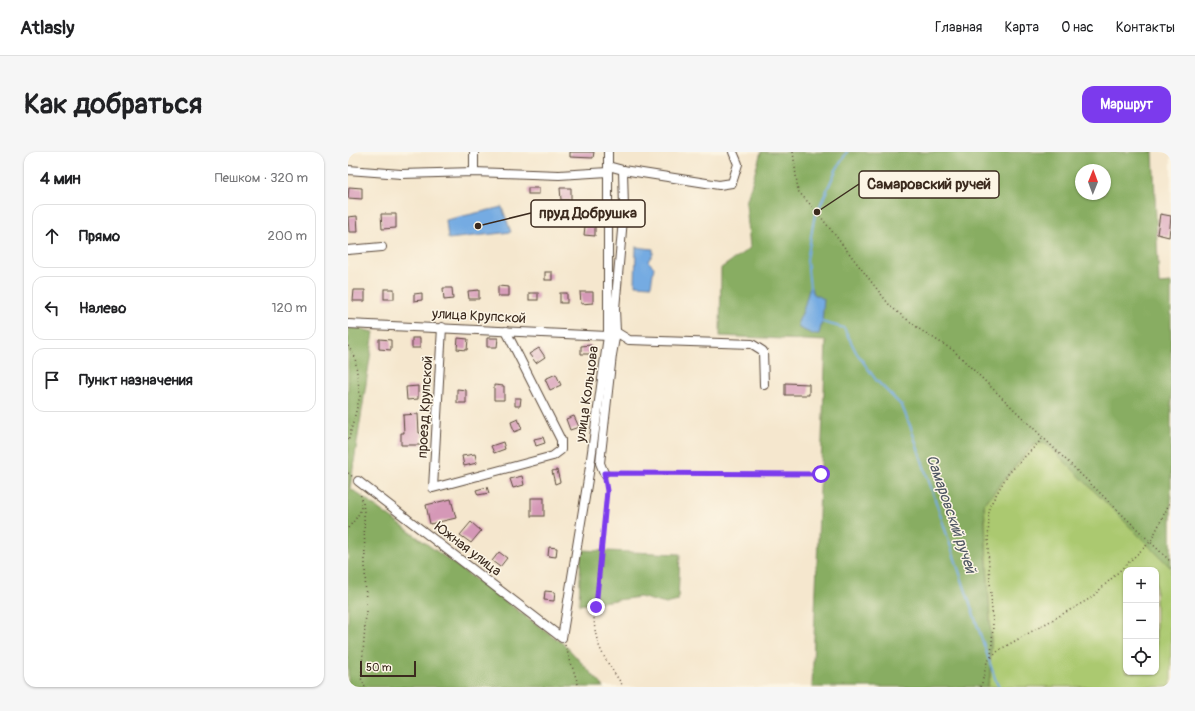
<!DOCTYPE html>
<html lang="ru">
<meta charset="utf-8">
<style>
:root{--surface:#fff;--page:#f6f6f6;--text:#202124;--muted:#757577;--line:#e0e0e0;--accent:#7c3aed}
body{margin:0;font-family:Pangolin,sans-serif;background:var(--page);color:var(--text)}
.controls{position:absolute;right:12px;bottom:12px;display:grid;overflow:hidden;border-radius:8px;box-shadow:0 1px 3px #0004}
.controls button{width:36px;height:36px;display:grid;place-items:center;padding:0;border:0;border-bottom:1px solid var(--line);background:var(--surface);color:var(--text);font:20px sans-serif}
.compass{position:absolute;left:727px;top:12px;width:36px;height:36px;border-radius:50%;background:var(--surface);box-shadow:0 1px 3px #0004;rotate:1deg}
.scale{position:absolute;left:12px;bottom:10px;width:56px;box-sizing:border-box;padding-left:4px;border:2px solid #3b2a1e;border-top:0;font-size:11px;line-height:14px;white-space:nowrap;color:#3b2a1e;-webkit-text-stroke:3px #fcf5e5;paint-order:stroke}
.stop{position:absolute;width:12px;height:12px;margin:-9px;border:3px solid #7c3aed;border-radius:50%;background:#fff}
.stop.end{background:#7c3aed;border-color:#fff;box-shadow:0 1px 4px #0008}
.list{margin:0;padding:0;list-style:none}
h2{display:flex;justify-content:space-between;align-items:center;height:52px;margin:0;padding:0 16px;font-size:17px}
h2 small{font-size:13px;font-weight:400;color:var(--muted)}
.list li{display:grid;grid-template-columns:26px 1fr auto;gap:12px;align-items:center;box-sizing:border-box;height:64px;margin:0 8px 8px;padding:0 8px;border:1px solid var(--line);border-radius:12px}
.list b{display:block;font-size:15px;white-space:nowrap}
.list em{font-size:13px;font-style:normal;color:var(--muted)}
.icon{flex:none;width:22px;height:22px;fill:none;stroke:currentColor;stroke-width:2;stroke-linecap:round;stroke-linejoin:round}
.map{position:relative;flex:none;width:823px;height:535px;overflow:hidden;border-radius:12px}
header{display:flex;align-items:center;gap:24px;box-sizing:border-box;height:56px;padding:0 20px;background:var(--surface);border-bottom:1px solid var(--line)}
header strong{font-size:19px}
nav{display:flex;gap:22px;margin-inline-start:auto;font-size:14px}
.intro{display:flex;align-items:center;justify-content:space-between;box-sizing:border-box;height:96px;padding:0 24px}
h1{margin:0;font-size:28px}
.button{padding:10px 18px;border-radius:12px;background:var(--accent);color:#fff;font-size:14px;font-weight:700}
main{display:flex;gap:24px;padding:0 24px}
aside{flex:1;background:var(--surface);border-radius:12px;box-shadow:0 1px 3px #0004}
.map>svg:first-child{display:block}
.green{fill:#abc970;stroke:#737a47;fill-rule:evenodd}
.forest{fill:#88ad62;stroke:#626c40;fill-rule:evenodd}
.water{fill:#74abe2;stroke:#586a80}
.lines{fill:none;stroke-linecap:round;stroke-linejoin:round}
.stream{stroke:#74abe2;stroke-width:2}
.building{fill:#d598b7}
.minor-casing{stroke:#574638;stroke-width:10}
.path{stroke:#574638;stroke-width:1.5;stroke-dasharray:1 3;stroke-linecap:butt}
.minor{stroke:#fff;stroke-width:8}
.route{stroke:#7c3aed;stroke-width:5}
.labels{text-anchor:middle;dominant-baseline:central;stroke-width:3;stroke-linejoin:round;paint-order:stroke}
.street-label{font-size:14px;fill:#3b2a1e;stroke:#fcf5e5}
.water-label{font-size:15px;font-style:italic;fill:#4f5763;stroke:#fcf5e5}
.leader{fill:none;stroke:#3b2a1e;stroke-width:1.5}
.callout-dot{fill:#3b2a1e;stroke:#fcf5e5;stroke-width:1.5}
.callout{fill:#fcf5e5;stroke:#3b2a1e;stroke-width:1.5}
.callout-label{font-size:15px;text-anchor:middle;font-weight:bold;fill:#3b2a1e}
</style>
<header>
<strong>Atlasly</strong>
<nav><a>Главная</a><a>Карта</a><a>О нас</a><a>Контакты</a></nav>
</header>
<div class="intro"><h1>Как добраться</h1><a class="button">Маршрут</a></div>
<main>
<aside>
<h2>4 мин<small>Пешком · 320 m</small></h2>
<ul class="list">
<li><svg class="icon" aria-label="ahead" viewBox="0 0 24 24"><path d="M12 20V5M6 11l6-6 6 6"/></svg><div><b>Прямо</b></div><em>200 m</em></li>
<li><svg class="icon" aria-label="left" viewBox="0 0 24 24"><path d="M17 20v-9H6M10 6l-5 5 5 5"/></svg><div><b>Налево</b></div><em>120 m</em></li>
<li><svg class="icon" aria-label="arrive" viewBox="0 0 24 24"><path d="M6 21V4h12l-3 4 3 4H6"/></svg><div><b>Пункт назначения</b></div></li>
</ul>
</aside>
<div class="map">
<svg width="823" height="535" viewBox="0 0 823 535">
<rect width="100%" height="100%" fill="#fcf5e5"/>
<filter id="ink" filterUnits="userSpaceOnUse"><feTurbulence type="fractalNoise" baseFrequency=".025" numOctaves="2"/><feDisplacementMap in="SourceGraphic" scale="8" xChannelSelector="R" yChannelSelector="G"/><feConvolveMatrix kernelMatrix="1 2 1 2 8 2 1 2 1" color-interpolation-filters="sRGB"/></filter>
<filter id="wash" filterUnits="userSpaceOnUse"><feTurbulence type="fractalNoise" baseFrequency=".012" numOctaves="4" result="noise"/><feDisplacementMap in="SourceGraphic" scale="16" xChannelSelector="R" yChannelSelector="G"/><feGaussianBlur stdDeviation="0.9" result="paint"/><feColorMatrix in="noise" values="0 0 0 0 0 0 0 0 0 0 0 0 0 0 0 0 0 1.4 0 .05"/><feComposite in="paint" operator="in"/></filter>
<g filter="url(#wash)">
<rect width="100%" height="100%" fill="#f5e7ce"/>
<path class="green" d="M698 291 823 416V535H639L642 525 643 489 636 352 686 292ZM778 418H808V520H778Z"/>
<g class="forest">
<path d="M413 0H805L811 132 823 131V416L698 291 686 292 636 352 643 489 642 525 639 535H464L478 189 372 184 373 116 402 96 398 51ZM733 18H757V42H733Z"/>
<path d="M0 174 26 180 2 336 217 493 256 535H0Z"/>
<path d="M233 398 332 402 330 449 318 452 292 445 231 453Z"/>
</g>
<g class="water">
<path d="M154 55 163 80 100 87 98 68Z"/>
<path d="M288 95 305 97V102L300 109 306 115 303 134 287 133Z"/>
<path d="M462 134 466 142 476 147 474 170 471 182H464L451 176 450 170 455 159Z"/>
</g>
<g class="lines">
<g class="stream">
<path d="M462 136 459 108 466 67 488 18 499 0"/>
<path d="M473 168 474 170 496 176 508 200 528 228 554 254 563 276 649 532 652 535"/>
</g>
</g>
<g id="blocks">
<g class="building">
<path d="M222 0H246L245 6 222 5Z"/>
<path d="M1 35 14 36V47L0 46Z"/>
<rect x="180" y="36" width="11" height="6"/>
<path d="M212 36H223V48H213Z"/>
<path d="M33 62H48V76L34 77Z"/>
<path d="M812 62 823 64 821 85 809 82Z"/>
<path d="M9 64 10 80H1L0 65Z"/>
<path d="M237 74H247V84L236 83Z"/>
<rect x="197" y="120" width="7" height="8"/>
<path d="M150 134 161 135V144H150Z"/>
<path d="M95 136H104L105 147 96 148Z"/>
<rect x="36" y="137" width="10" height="10"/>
<path d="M6 138H17V149H5Z"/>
<path d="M131 138V147H121L120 139Z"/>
<path d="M232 140H245V151L233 152Z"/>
<path d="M74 141V148L66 149V142Z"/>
<rect x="181" y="141" width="9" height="7"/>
<rect x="212" y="141" width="7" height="10"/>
<rect x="64" y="186" width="8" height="10"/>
<path d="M110 186 120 187 119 198 109 197Z"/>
<path d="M139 186H150L149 195H139Z"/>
<path d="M31 187 43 188V198L31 197Z"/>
<path d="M243 193 244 202H233V194Z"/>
<path d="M191 196 197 205 188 211 181 202Z"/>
<path d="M208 222 213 233 202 238 197 227Z"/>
<path d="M437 231 461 232V243H437Z"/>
<path d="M146 233 156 234V248H146Z"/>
<path d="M70 234V247L59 248 58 235Z"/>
<path d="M109 237 118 238V251H109Z"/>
<path d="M167 246H173L172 254H167Z"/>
<path d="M70 262 71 281H74V293H53V281H56L55 263Z"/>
<path d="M226 264 231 275 222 278 218 267Z"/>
<path d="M170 267 174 277 166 280 163 270Z"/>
<path d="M195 285 197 291 188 294 186 287Z"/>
<path d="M155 290 157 297 146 301 143 294Z"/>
<path d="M127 302 129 311 116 314 114 304Z"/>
<path d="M209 318 212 330 207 332 204 319Z"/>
<path d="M174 324 176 333 165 336 162 327Z"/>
<path d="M139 335 141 341 130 343 128 338Z"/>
<rect x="183" y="346" width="13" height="18"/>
<path d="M103 347 108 366 82 372 78 353Z"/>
<path d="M123 370 133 379 123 391 112 383Z"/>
<path d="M201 395 209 396 208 405 200 404Z"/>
<path d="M151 400 159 406 152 415 144 409Z"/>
<path d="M197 439 207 440 206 449 196 448Z"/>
</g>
</g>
</g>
<g filter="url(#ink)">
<use href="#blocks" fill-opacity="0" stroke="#574638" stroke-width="1"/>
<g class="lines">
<defs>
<g id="minor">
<path d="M260 14 275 18 371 33 384 31 390 12 385 0"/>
<path d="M0 18 53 22 126 20 211 23 260 20"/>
<path d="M126 20V0"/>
<path d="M0 98 34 95"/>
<path d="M0 172 260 184"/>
<path d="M94 175 85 336 205 304 213 298V288L158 179"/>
<path d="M268 180 281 188 404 192 415 199 416 233"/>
<path d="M256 321 252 311 264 203 268 180 267 157 276 56 275 18"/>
<path d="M10 329 214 486 241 321 260 184V0"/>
</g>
</defs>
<use href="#minor" class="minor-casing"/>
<g class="path">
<path d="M445 0 450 39 469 60 543 155 574 179 605 198 823 410"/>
<path d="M0 194 7 205 12 244 0 290"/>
<path d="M0 321 5 325"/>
<path d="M263 321 473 322"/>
<path d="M257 327 259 339 246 463C246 495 258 508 275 534"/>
<path d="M15 351 16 360 18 462 13 526 17 535"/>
<path d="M0 376C11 363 16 358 12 340"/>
<path d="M217 493 231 535"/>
<path d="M643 505 645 474 640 399 641 355 660 322 696 285"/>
<path d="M633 535 639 510 651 498 743 446 803 389 823 348"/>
</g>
<use href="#minor" class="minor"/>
</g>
</g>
<g class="lines" filter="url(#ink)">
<path class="route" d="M248 455 259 339 256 321 473 322"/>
</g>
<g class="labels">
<g class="street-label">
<text transform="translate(131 164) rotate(3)">улица Крупской</text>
<text transform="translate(239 242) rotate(-82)">улица Кольцова</text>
<text transform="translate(77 255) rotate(-87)">проезд Крупской</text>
<text transform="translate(120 397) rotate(37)">Южная улица</text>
</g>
<g class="water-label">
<text transform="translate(603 362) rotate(71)">Самаровский ручей</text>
</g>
</g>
<path class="leader" d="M469 60L511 32M130 74L183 61"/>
<g class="callout-dot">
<circle cx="469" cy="60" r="4"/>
<circle cx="130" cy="74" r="4"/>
</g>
<g class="callout">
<rect x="511" y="19" width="140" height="27" rx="4"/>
<rect x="183" y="48" width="114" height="27" rx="4"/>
</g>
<g class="callout-label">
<text x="581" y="37">Самаровский ручей</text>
<text x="240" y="66">пруд Добрушка</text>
</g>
</svg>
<div class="controls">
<button>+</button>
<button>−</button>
<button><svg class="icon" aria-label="locate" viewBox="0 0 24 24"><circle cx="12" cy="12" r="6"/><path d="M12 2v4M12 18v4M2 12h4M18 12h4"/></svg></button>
</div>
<svg class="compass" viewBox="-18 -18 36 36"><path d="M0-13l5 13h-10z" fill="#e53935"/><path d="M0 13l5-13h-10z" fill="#757577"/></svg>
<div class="scale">50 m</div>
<div class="stop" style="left:473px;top:322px"></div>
<div class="stop end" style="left:248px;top:455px"></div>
</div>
</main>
